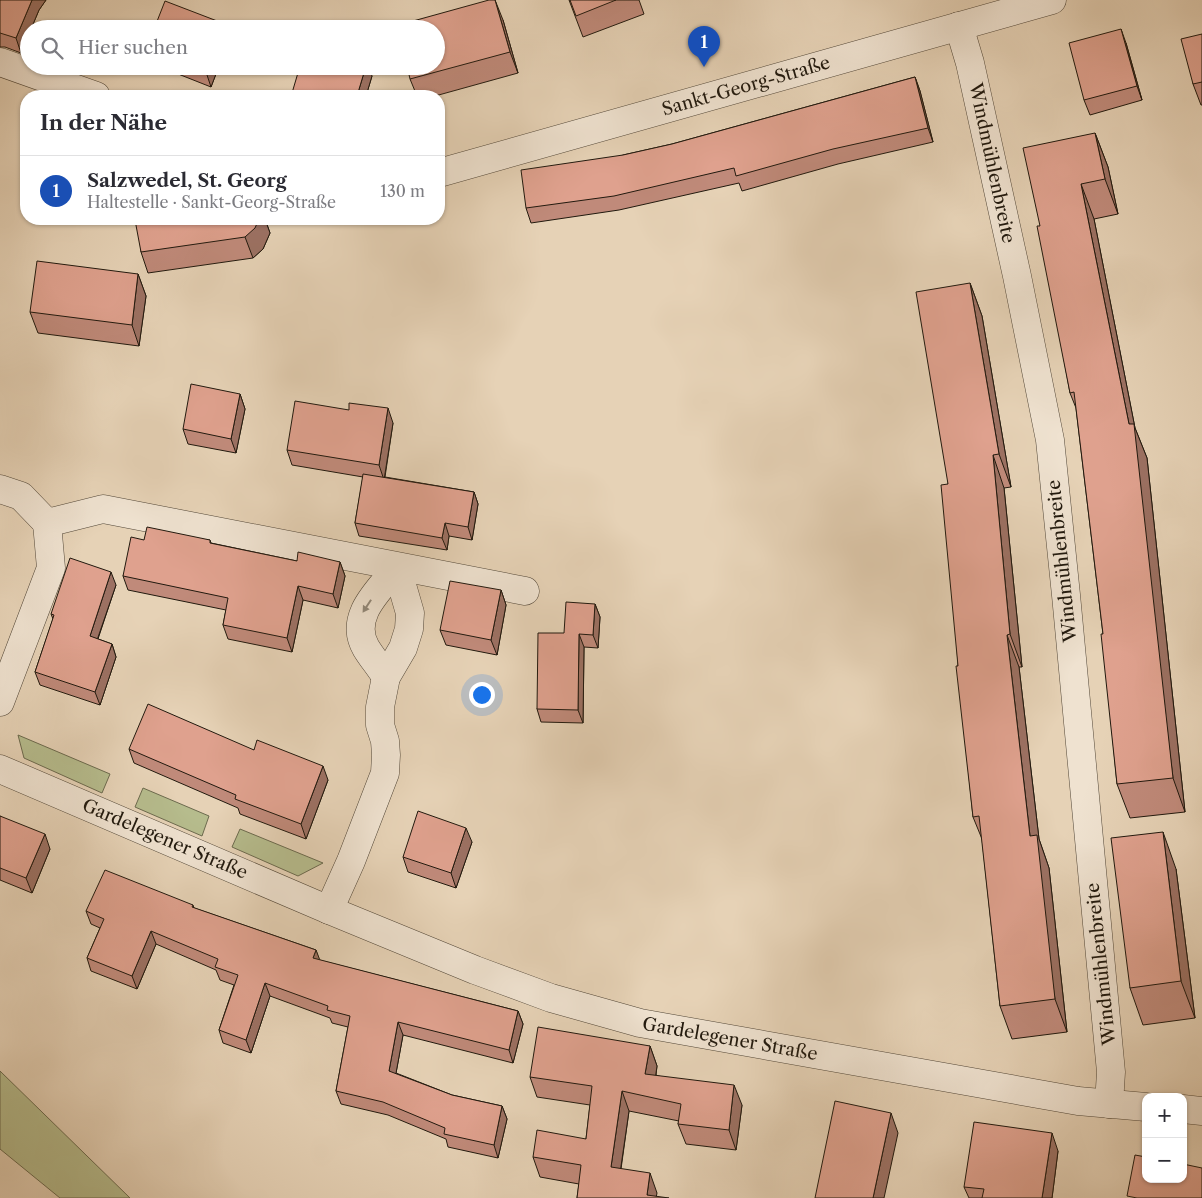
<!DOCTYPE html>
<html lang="de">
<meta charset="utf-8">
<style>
:root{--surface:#fff;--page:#f7f7f7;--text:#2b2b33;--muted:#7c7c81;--line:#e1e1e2;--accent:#7c3aed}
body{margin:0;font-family:"Libre Caslon Text",serif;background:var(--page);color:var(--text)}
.controls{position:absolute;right:15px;bottom:15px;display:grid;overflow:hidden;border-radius:10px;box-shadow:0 1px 4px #0004}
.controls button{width:45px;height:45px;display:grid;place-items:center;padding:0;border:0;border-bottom:1px solid var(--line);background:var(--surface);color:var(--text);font:25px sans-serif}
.you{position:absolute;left:481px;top:694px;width:18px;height:18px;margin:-12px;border:4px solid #fff;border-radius:50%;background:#1a73e8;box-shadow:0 0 0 8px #1a73e833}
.badge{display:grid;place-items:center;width:32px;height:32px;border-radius:50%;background:var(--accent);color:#fff;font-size:16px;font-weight:700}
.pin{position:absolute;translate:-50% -41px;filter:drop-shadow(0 1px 2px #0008)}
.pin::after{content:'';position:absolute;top:26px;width:18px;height:15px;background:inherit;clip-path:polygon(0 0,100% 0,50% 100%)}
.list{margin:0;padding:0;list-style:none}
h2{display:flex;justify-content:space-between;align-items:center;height:65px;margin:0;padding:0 20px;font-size:21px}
h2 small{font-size:16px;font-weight:400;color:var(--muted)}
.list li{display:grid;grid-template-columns:32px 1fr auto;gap:15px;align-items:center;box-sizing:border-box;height:70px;padding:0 20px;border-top:1px solid var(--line)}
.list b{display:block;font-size:19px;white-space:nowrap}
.list p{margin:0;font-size:16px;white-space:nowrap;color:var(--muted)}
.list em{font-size:16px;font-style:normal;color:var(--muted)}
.icon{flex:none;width:28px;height:28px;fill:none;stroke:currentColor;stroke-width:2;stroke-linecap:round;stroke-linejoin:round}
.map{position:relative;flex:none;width:1202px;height:1198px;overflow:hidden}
.search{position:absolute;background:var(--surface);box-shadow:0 1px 4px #0004;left:20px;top:20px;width:425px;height:55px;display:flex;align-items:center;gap:12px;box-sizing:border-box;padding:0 18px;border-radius:28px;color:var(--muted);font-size:19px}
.panel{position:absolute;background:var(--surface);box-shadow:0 1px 4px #0004;left:20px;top:90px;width:425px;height:135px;border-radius:20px}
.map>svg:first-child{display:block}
.green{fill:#b6bc8d;stroke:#6c6a4e}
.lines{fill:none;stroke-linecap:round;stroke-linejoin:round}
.minor-casing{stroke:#524738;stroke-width:29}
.minor{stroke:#efe2d0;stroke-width:28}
.wall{fill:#c08a7a;stroke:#21190e}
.shaded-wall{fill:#9c7163;stroke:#21190e}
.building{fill:#dfa18e;stroke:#21190e}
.oneway{fill:#928879}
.labels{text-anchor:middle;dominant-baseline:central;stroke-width:5;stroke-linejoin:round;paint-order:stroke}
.street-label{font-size:18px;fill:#21190e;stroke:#efe2d0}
</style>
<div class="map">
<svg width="1202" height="1198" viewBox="0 0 1202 1198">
<rect width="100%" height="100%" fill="#e6d2b6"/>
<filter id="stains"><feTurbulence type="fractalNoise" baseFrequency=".004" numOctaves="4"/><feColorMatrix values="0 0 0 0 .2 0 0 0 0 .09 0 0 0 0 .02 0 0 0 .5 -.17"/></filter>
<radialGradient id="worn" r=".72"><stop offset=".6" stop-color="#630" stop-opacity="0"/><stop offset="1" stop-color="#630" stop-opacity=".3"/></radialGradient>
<g class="green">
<path d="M18 735 110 774 102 793 24 758Z"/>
<path d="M143 788 209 816 202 836 135 807Z"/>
<path d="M240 829 323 863 298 876 232 847Z"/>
<path d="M0 1071 130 1198H60L0 1149Z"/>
</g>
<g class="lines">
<defs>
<g id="minor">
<path d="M959 26 970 63 1017 276 1050 440 1066 595 1111 1072 1109 1104"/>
<path d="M0 62 96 96"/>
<path d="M439 173 1052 0"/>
<path d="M0 489 21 496 47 523 103 509 525 591"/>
<path d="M386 677C380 667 372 658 366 648 348 617 379 590 397 568"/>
<path d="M0 702 51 568 47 523"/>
<path d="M0 769 329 910 475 970 551 998 640 1023 1078 1101 1146 1107"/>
<path d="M329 910 351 861 385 773 386 755 385 741 380 725V707L386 677 403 648 409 629 410 613 397 568"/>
<path d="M1183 1109 1202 1111"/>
</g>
</defs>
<use href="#minor" class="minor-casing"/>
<use href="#minor" class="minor"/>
</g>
<g class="wall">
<path d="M0 0H46L39 10 31 29H29V35L21 53 5 47H0Z"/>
<path d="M569 0H639L644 14 583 37Z"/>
<path d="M503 20 518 73 435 96H417L410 79Z"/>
<path d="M1202 34V105H1201L1193 84Z"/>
<path d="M1126 43 1142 100 1090 115 1084 100Z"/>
<path d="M158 66H219L211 87Z"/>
<path d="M372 76 366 96H293L292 93Z"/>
<path d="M915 77 920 91 933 142 838 164 742 191 739 183 619 210 531 223 526 208 623 155 672 144Z"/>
<path d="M1095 133 1108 167 1118 214 1094 219 1135 428 1147 458 1185 812 1130 818 1117 784 1103 634 1076 408 1070 393 1040 226Z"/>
<path d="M142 219H265L270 233 263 249 253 258 148 273 141 252Z"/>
<path d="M138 274 146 296 139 346 38 333 30 312Z"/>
<path d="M970 283 982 316 1011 487 1004 488 1022 667H1019L1039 839 1049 868 1067 1032 1012 1039 1000 1006 982 839 973 817 958 666 948 484Z"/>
<path d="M240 394 245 409 236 453 188 444 183 429Z"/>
<path d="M393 423 385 477 474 492 478 504 472 540 449 536 447 550 359 536 355 523 363 477 292 465 287 450Z"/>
<path d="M144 540H210L211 543 297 561 340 562 345 576 338 608 303 600 292 652 228 639 223 625 226 610 128 590 123 576Z"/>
<path d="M116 585 98 639 112 644 116 657 100 705 40 685 35 672 53 619 51 614Z"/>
<path d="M501 590 506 605 497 655 446 645 440 630Z"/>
<path d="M595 604 600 617 598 648 584 647 583 723 541 722 537 709 564 633Z"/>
<path d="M129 749 254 750 328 780 306 839 240 814 238 808 134 763Z"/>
<path d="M0 816 50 849 32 893 0 880Z"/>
<path d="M472 842 456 888 408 872 403 857Z"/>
<path d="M1176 869 1195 1018 1143 1025 1130 988Z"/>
<path d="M193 905 194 908 316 950 319 960 518 1011 523 1024 513 1063 403 1035 396 1073 452 1095 502 1106 507 1119 498 1158 448 1147 446 1139 388 1115 341 1104 336 1091 348 1027 332 1023 330 1018 270 996 251 1053 223 1043 219 1030 234 985 220 980 216 970 156 944 137 989 91 971 87 958 100 928 91 924 86 911Z"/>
<path d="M650 1046 657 1066 656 1075 742 1105 736 1150 686 1144 678 1124 679 1121 629 1111 621 1169 657 1193 577 1198 579 1184 540 1177 533 1157 586 1139 590 1105 537 1097 530 1077Z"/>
<path d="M1058 1151 1052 1198H969L964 1187Z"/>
</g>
<g class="shaded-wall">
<path d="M32 0H46L39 10 31 29H29V35L21 53 16 38Z"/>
<path d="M495 0 503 20 518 73 510 52Z"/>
<path d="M1121 29 1126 43 1142 100 1137 86Z"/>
<path d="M208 66H219L211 87 206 72Z"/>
<path d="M366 66H369L372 76 366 96H357Z"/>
<path d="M915 77 920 91 933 142 928 128Z"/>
<path d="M1095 133 1108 167 1118 214 1105 179Z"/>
<path d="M1081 184 1094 219 1135 428 1147 458 1185 812 1173 778 1129 424Z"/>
<path d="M259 219H265L270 233 263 249 253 258 245 237Z"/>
<path d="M138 274 146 296 139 346 132 325Z"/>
<path d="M970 283 982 316 1011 487 999 454Z"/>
<path d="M240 394 245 409 236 453 231 439Z"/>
<path d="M388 408 393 423 384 480 379 465Z"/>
<path d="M993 455 1004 488 1022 667 1010 634Z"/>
<path d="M474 492 478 504 472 540 468 527Z"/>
<path d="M445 523 449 536 447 550 442 538Z"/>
<path d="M340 562 345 576 338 608 333 594Z"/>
<path d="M111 572 116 585 94 649 90 636Z"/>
<path d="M298 586 303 600 292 652 287 638Z"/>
<path d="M501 590 506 605 497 655 491 640Z"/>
<path d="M595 604 600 617 598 648 593 635Z"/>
<path d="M579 634 584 647 583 723 578 710Z"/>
<path d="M1007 635 1019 667 1039 839 1049 868 1067 1032 1055 999 1030 836Z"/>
<path d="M112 644 116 657 100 705 95 692Z"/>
<path d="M323 766 328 780 306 839 301 824Z"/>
<path d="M466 828 472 842 456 888 451 873Z"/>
<path d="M1163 832 1176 869 1195 1018 1181 981Z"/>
<path d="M45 834 50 849 32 893 26 878Z"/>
<path d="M151 931 156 944 137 989 132 976Z"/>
<path d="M316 950 321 963 313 958Z"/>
<path d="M265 983 270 996 251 1053 246 1040Z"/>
<path d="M518 1011 523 1024 513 1063 509 1050Z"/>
<path d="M398 1022 403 1035 394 1084 389 1071Z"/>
<path d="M650 1046 657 1066 653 1094 645 1074Z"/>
<path d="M734 1085 742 1105 736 1150 729 1130Z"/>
<path d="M622 1091 629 1111 618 1187 611 1167Z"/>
<path d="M502 1106 507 1119 498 1158 494 1145Z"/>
<path d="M891 1113 898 1133 884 1198H873Z"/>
<path d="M1052 1133 1058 1151 1052 1198H1042Z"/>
<path d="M650 1173 657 1193 656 1198 647 1195Z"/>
</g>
<g class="building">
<path d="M0 0H32L16 38 0 33Z"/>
<path d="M489 0H495L510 52 410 79 407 66H436V29H396L395 26Z"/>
<path d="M570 0H616L576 16Z"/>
<path d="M165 1 225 24 223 29H154Z"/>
<path d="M1121 29 1137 86 1084 100 1069 43Z"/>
<path d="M1202 34V82L1193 84 1181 39Z"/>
<path d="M191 66H208L206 72Z"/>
<path d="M300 66H366L357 96H304L292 93Z"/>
<path d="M915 77 928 128 833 149 736 176 734 168 614 196 526 208 521 170 623 155 672 144Z"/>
<path d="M1095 133 1105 179 1081 184 1129 424H1134L1173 778 1117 784 1101 634H1103L1074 392 1070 393 1037 226H1040L1023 148Z"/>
<path d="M142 219H259L255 228 245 237 141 252 135 220Z"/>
<path d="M37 261 138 274 132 325 30 312Z"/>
<path d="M970 283 999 454 993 455 1010 634 1007 635 1030 836 1037 835 1055 999 1000 1006 979 816 973 817 956 666H958L941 485 948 484 916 292Z"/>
<path d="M191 384 240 394 231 439 183 429Z"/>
<path d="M295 401 349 410V403L388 408 379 465 287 450Z"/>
<path d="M363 474 474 492 468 527 445 523 442 538 355 523Z"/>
<path d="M147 527 210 540V543L297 561 298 552 340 562 333 594 298 586 287 638 223 625 228 598 123 576 131 537 144 540Z"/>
<path d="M70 558 111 572 90 636 112 644 95 692 35 672 54 615 51 614Z"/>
<path d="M450 581 501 590 491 640 440 630Z"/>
<path d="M566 602 595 604 593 635 579 634 578 710 537 709 538 633H564Z"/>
<path d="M148 704 254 750 257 740 323 766 301 824 235 799 236 795 129 749Z"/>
<path d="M418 811 466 828 451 873 403 857Z"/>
<path d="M0 816 45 834 26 878 0 868Z"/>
<path d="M1163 832 1181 981 1130 988 1111 838Z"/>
<path d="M105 870 193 905 192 907 316 950 313 958 518 1011 509 1050 398 1022 389 1071 452 1095 502 1106 494 1145 444 1134 445 1128 383 1102 336 1091 350 1016 327 1010 328 1006 265 983 246 1040 219 1030 238 975 215 967 218 959 151 931 132 976 87 958 104 919 86 911Z"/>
<path d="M538 1027 650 1046 645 1074 734 1085 729 1130 678 1124 681 1104 622 1091 611 1167 650 1173 647 1195 669 1198H577L581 1165 533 1157 537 1130 586 1139 592 1086 530 1077Z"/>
<path d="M835 1101 891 1113 873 1198H815Z"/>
<path d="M974 1122 1052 1133 1042 1198H982L984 1189 964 1187Z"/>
<path d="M1135 1155 1146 1157V1179H1183V1164L1202 1168V1198H1137L1127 1196Z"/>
</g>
<defs><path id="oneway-solid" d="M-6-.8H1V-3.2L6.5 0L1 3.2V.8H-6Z" transform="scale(1.25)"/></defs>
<use class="oneway" href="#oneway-solid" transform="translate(367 606) rotate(123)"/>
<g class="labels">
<g class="street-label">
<text transform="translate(746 86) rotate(-16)">Sankt-Georg-Straße</text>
<text transform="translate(992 163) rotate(78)">Windmühlenbreite</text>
<text transform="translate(1062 561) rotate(-96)">Windmühlenbreite</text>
<text transform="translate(165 839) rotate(23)">Gardelegener Straße</text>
<text transform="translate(1101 964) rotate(-96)">Windmühlenbreite</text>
<text transform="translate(730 1039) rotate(10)">Gardelegener Straße</text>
</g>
</g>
<rect width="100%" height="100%" filter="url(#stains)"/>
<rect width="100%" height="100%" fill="url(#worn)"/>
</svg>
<div class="controls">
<button>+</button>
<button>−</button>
</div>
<div class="you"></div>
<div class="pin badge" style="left:704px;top:67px;background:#1a4fb4">1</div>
<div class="search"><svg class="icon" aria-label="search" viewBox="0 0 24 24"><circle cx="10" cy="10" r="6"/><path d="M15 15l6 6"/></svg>Hier suchen</div>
<section class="panel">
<h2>In der Nähe<small></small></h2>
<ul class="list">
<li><span class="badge" style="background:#1a4fb4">1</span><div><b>Salzwedel, St. Georg</b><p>Haltestelle · Sankt-Georg-Straße</p></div><em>130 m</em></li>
</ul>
</section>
</div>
